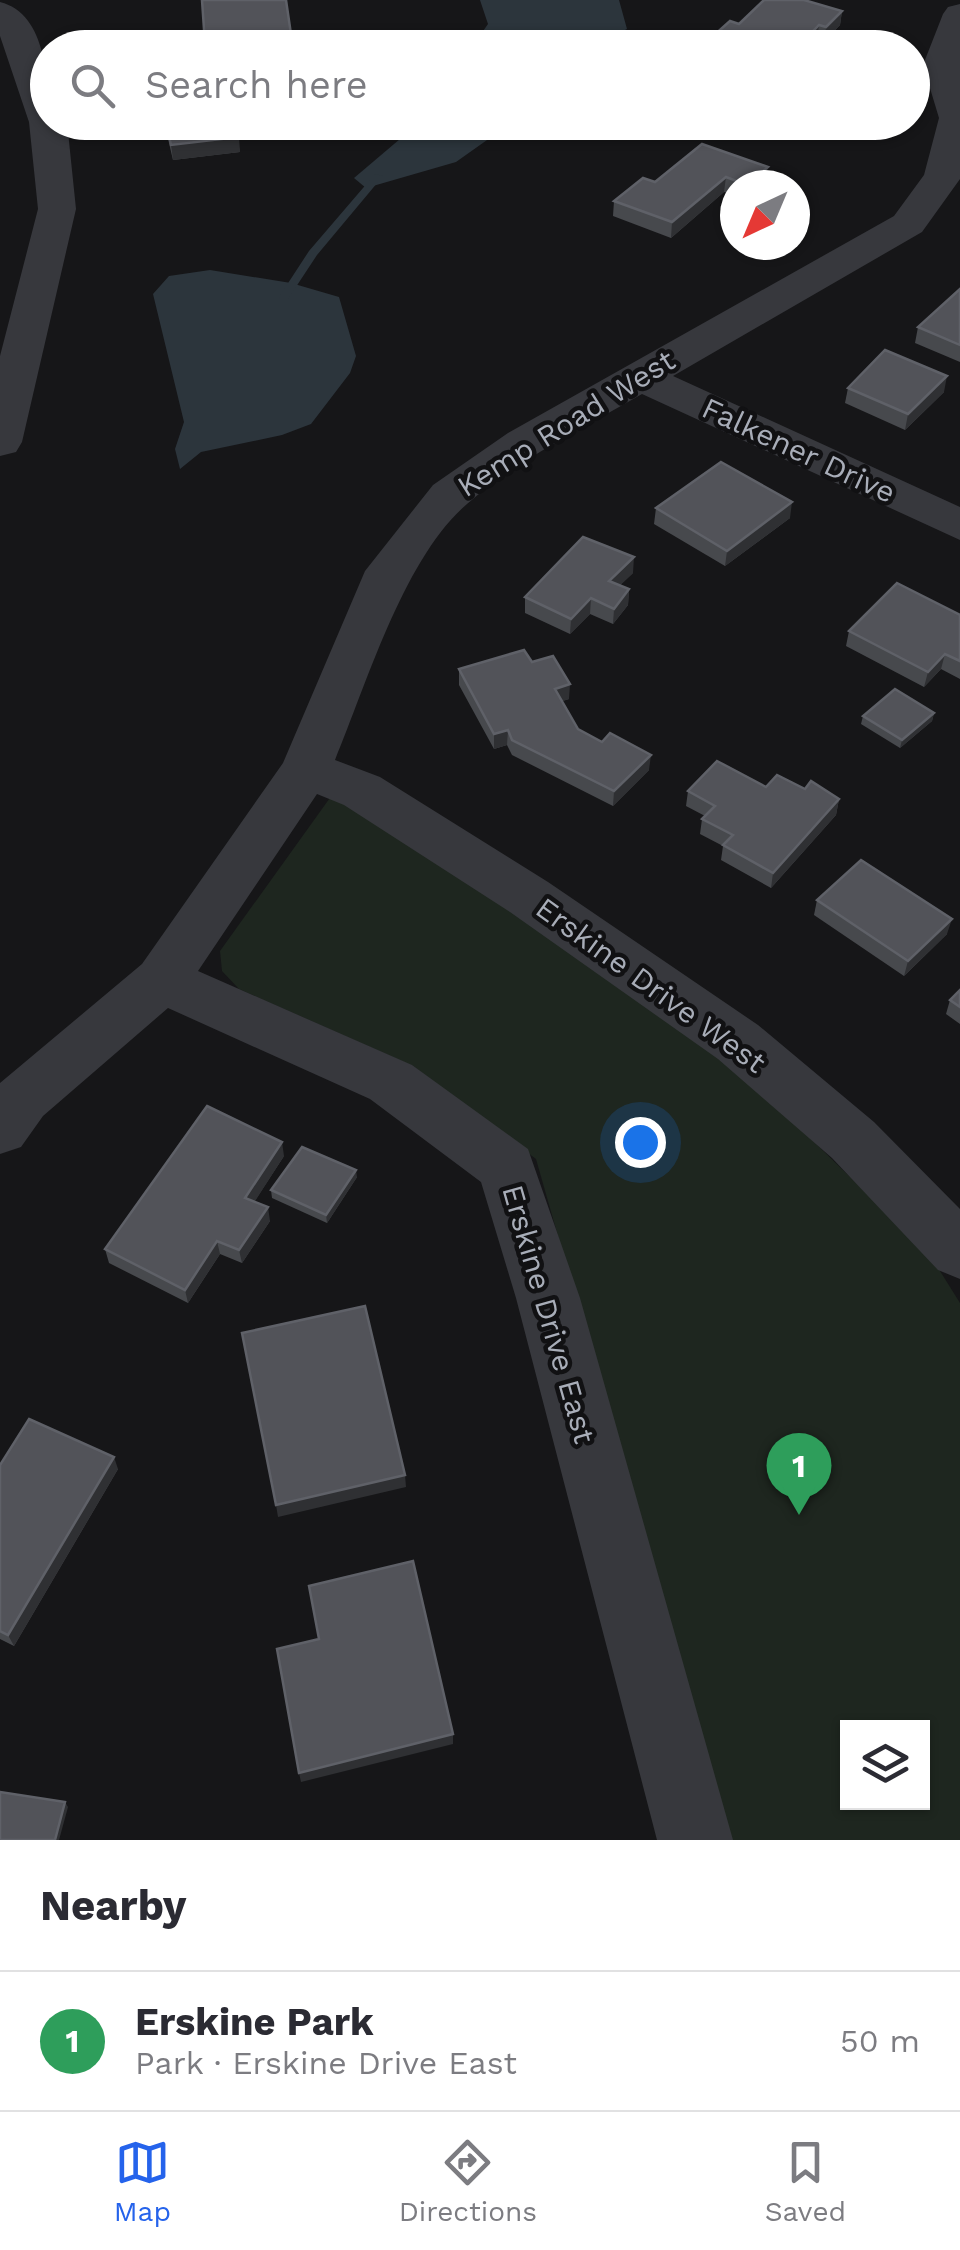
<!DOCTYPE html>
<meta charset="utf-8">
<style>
:root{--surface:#fff;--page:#f2f2f3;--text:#2b2b33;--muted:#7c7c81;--line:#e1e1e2;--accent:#2563eb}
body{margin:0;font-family:"Work Sans",sans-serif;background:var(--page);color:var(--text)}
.controls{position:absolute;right:30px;bottom:30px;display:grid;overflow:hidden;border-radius:0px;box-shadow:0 2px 8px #0004}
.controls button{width:90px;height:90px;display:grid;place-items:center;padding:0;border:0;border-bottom:2px solid var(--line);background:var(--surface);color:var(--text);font:50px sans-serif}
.compass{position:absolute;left:720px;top:170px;width:90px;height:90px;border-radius:50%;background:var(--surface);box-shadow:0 2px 8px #0004;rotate:224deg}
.you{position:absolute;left:640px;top:1142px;width:35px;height:35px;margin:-25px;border:8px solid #fff;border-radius:50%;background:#1a73e8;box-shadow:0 0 0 15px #1a73e833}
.badge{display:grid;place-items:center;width:65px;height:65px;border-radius:50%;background:var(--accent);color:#fff;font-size:32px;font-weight:700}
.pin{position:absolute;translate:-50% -82px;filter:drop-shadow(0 2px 5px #0008)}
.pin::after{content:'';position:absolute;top:52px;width:35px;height:30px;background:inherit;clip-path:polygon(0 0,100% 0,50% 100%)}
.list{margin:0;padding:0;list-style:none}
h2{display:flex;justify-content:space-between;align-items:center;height:130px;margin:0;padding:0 40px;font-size:42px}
h2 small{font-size:32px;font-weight:400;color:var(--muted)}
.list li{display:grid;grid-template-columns:65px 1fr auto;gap:30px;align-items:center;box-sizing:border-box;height:140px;padding:0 40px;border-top:2px solid var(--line)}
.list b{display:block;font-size:38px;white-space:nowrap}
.list p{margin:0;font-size:32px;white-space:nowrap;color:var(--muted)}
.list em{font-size:32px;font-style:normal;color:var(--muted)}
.icon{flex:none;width:55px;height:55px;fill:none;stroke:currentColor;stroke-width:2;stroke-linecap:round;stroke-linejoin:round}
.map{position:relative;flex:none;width:960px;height:1840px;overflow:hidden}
.search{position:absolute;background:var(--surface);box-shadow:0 2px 8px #0004;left:30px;right:30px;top:30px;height:110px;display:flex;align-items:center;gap:25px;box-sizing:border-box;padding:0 35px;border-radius:55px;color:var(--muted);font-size:38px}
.sheet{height:270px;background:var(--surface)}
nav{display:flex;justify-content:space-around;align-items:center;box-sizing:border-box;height:140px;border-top:2px solid var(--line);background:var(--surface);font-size:28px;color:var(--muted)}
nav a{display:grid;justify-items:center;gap:5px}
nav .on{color:var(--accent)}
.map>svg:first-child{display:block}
.green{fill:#1e261f;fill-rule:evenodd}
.water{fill:#2c353c}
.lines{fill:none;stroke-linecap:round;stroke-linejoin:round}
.stream{fill:#2c353c;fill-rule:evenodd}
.minor{fill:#37383d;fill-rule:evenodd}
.wall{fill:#47494d}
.shaded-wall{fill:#2f3033}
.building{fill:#525359;stroke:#5f6168;stroke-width:2.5}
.labels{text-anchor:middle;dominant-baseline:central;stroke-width:9;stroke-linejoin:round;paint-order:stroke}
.street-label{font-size:30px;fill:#a8adb8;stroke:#111113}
</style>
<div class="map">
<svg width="960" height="1840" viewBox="0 0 960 1840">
<rect width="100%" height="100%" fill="#161618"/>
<path class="green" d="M332 795 660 1007 805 1133 930 1255 960 1303V1840H730L536 1159 413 1066 239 989 222 971 220 951ZM848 1728H922V1802H848Z"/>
<g class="water">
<path d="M480 0H619L627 29 591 47H472L488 24Z"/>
<path d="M420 122H511V123L456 162 366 188 354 178Z"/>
<path d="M210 270 291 283 339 297 356 356 350 373 311 424 282 435 201 452 180 469 175 449 184 422 153 294 169 276Z"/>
</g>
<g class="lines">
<path class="stream" d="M375 174 383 176 317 255 288 299H280L279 297 309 251Z"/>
<g class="minor">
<path d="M0 2C48 14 48 84 48 122H67L76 209 22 442 16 452 0 456V356L38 209 29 122 0 36Z"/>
<path d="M960 4V179L922 232 673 376 960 507V540L642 394C583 428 519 459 467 504 404 558 367 683 335 760L380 777 548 882 758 1025 874 1122 960 1209V1279L938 1270 832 1158 718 1059 510 912 344 805 317 794 198 971 412 1065 528 1149 580 1298 733 1840H657L516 1298 481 1182 370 1099 168 1008 43 1116 21 1147 0 1154V1083L142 964 283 763 365 571 433 485 508 433 894 216 924 175 939 118 923 65 943 14 948 7Z"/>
</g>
</g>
<g class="wall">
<path d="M812 2 842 11 840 25 824 42 817 40 810 48H710L711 38 739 24Z"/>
<path d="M164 122H234L240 152 173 160Z"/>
<path d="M702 144 766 182 763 185H735V196L724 192 671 238 613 216 614 201 655 182Z"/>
<path d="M960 289V362L915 343 918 327Z"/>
<path d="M848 388 944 392 905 430 845 403Z"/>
<path d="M656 508 790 518 725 566 654 524Z"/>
<path d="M633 573 620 585 629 589 628 605 613 624 590 614 570 634 525 613V597Z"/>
<path d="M960 615V679L941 669 924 687 846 646 849 631Z"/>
<path d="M532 662 569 699 562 701 578 729 649 770 613 806 512 755 507 745 494 749 459 685V669Z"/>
<path d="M934 713 932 721 900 748 861 724 863 716Z"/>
<path d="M766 787 805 789 839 799 836 815 771 888 721 860 723 846 700 834 702 819 705 816 686 806 688 791Z"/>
<path d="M817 900 947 934 904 976 814 915Z"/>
<path d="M960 990V1024L946 1014 950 1000Z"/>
<path d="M284 1156 254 1202 270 1221 242 1263 220 1254 188 1303 109 1263 105 1249Z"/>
<path d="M357 1177 327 1223 272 1198 271 1190Z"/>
<path d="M0 1465 118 1469 14 1646 0 1639Z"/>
</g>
<g class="shaded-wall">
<path d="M842 11 840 25 824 42 826 27Z"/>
<path d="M819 25 817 40 810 48H797Z"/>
<path d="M239 137 240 152 173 160 171 145Z"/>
<path d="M768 167 766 182 763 185H747Z"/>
<path d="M726 177 724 192 671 238 672 222Z"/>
<path d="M947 376 944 392 905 430 908 414Z"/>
<path d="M792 502 790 518 725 566 727 551Z"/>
<path d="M634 557 633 573 608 597 609 581Z"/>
<path d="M629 589 628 605 613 624 614 609Z"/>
<path d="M591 598 590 614 570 634 571 619Z"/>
<path d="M945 654 941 669 924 687 928 672Z"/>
<path d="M570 684 569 699 554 704 555 689Z"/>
<path d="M934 713 932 721 900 748 902 740Z"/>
<path d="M508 730 507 745 494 749V734Z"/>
<path d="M651 755 649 770 613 806 614 791Z"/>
<path d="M839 799 836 815 771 888 773 873Z"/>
<path d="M952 919 947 934 904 976 908 961Z"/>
<path d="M282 1142 284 1156 248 1212 245 1198Z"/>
<path d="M356 1170 357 1177 327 1223 326 1215Z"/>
<path d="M268 1207 270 1221 242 1263 239 1250Z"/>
<path d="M217 1241 220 1254 188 1303 185 1290Z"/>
<path d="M114 1457 118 1469 14 1646 8 1635Z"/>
<path d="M405 1475 406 1487 278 1517 276 1505Z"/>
<path d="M453 1734V1744L301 1782 299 1773Z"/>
<path d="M65 1802 68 1807 59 1840H55Z"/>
</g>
<g class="building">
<path d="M202 0H286L293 48H216V43L205 44Z"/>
<path d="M764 0H804L842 11 826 27 819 25 797 48H743L711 38 730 21 739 24Z"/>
<path d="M166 122H234L239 137 171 145Z"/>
<path d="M702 144 768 167 747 185 726 177 672 222 614 201 643 178 655 182Z"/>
<path d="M960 289V345L918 327Z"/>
<path d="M885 350 947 376 908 414 848 388Z"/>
<path d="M721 462 792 502 727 551 656 508Z"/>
<path d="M583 537 634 557 609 581 629 589 614 609 591 598 571 619 525 597Z"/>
<path d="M897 583 960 615V661L945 654 928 672 849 631Z"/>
<path d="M524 650 532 662 553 656 570 684 555 689 578 729 602 742 610 733 651 755 614 791 512 740 508 730 494 734 459 669Z"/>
<path d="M895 689 934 713 902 740 863 716Z"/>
<path d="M717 761 766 787 777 775 805 789 811 781 839 799 773 873 723 845 733 835 702 819 715 806 688 791Z"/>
<path d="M861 860 952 919 908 961 817 900Z"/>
<path d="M960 990V1007L950 1000Z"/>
<path d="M207 1106 282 1142 245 1198 268 1207 239 1250 217 1241 185 1290 105 1249Z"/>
<path d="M302 1147 356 1170 326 1215 271 1190Z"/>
<path d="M365 1306 405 1475 276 1505 242 1333Z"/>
<path d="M29 1419 114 1457 8 1635 0 1631V1465Z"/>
<path d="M413 1561 453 1734 299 1773 277 1649 319 1639 309 1586Z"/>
<path d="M0 1792 65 1802 55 1840H0Z"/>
</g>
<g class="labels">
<g class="street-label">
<text transform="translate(566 423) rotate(-32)">Kemp Road West</text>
<text transform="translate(799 450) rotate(25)">Falkener Drive</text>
<text transform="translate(651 985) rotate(36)">Erskine Drive West</text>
<text transform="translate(549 1314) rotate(74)">Erskine Drive East</text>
</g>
</g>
</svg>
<div class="controls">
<button><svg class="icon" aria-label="layers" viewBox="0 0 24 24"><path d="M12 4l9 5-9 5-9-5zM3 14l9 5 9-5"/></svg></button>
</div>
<svg class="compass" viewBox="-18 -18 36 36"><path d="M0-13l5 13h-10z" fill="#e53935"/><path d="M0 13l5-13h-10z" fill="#7c7c81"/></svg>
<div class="you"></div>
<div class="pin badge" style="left:799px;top:1515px;background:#2e9e5b">1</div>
<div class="search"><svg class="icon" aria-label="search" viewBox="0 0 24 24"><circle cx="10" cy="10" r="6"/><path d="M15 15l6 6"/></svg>Search here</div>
</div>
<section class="sheet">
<h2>Nearby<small></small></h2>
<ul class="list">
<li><span class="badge" style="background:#2e9e5b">1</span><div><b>Erskine Park</b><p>Park · Erskine Drive East</p></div><em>50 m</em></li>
</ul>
</section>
<nav>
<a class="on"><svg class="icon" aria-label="map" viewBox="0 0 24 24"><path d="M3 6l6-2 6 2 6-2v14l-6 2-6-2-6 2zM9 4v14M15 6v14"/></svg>Map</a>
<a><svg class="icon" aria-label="directions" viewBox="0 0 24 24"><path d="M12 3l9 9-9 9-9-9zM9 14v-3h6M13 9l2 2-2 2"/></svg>Directions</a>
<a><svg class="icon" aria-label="saved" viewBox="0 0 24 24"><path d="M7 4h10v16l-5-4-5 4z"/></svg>Saved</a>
</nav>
